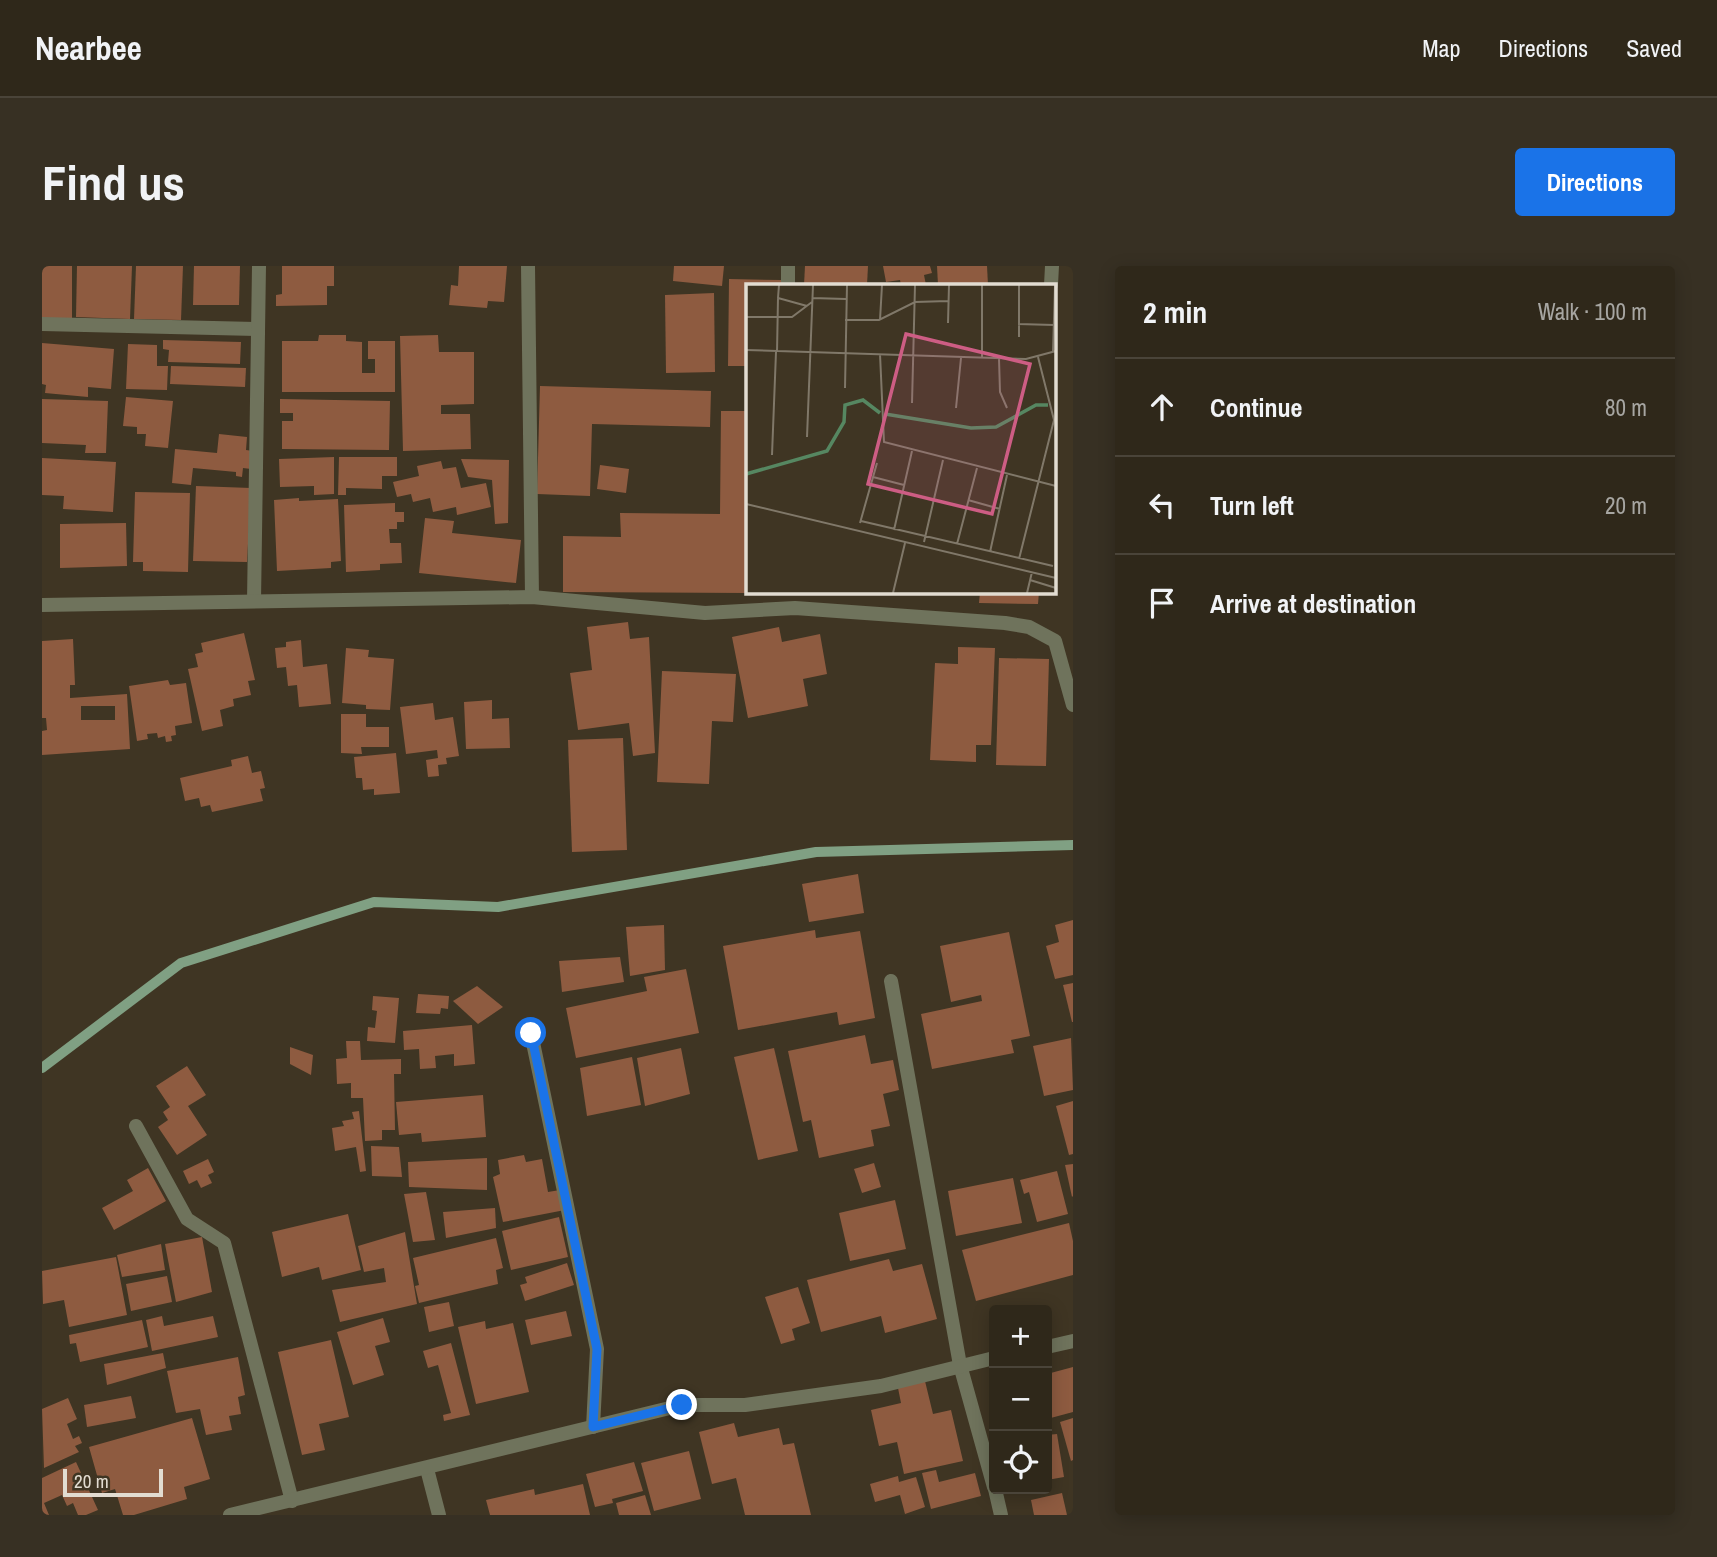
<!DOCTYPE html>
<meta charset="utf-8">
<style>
:root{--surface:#2f281a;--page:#373023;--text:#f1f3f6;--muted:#a7a6a2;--line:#4a4439;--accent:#1a73e8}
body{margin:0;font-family:"Archivo Narrow",sans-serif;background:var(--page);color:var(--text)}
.controls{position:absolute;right:21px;bottom:21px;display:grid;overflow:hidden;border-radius:7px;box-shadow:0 4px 18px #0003}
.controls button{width:63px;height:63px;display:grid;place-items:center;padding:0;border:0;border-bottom:2px solid var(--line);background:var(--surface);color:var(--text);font:35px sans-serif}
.scale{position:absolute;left:21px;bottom:18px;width:100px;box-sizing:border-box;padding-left:7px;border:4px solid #e2dcd1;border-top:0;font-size:19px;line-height:24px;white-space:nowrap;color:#e2dcd1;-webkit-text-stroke:5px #3f3523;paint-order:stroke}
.stop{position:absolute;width:21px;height:21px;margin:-16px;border:5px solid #1a73e8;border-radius:50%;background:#fff}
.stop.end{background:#1a73e8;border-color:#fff;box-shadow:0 2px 7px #0008}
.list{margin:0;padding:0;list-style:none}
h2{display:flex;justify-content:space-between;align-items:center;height:91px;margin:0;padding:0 28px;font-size:30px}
h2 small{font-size:23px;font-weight:400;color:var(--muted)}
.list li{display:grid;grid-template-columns:46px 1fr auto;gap:21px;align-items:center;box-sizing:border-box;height:98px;padding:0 28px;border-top:2px solid var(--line)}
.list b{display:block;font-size:26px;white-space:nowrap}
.list em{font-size:23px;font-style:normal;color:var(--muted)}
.icon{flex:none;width:38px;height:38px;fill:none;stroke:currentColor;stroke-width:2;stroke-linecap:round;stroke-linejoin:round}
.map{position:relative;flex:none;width:1031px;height:1249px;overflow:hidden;border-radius:7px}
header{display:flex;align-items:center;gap:42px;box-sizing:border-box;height:98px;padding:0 35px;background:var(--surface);border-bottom:2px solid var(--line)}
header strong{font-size:33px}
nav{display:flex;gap:38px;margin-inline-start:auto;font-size:24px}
.intro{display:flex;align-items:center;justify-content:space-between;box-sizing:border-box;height:168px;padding:0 42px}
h1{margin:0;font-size:49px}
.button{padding:18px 32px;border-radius:7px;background:var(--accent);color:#fff;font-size:24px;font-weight:700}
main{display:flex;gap:42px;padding:0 42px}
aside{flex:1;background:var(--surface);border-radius:7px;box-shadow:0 4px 18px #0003}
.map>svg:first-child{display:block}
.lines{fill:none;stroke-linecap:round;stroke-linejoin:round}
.stream{stroke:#80a083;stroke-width:10}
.building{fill:#8e5b40;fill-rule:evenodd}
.minor{stroke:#6f735c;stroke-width:14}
.route{stroke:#1a73e8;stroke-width:9}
.inset-river{fill:none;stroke:#568761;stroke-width:3.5}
.inset-road{fill:none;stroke:#807869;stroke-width:2}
.view{fill:#cd5d84;fill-opacity:0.15;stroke:#cd5d84;stroke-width:3.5}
.inset-edge{fill:none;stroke:#e2dcd1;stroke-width:3.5}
</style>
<header>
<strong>Nearbee</strong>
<nav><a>Map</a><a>Directions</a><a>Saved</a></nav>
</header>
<div class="intro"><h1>Find us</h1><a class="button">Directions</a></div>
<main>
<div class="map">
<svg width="1031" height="1249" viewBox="0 0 1031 1249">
<rect width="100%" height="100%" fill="#3f3523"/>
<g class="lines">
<path class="stream" d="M0 802 139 697 332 636 456 641 774 586 1031 579"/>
</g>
<g class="building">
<rect x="0" y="0" width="30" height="54"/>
<path d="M35 0H90L88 53 34 51Z"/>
<path d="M94 0H141L139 54 92 53Z"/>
<path d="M152 0H198L197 39H151Z"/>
<path d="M240 0H292V20H285V39L234 40V29L240 28Z"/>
<path d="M417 0H465L462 36 446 35 445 42 407 39 409 19 416 20Z"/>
<path d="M632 0H682L680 20 631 15Z"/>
<path d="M763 0H826L825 19H762Z"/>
<path d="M841 0H888L890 7 882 9 884 19H859L858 14 844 16Z"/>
<path d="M895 0H945L946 19H896Z"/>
<path d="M687 13 739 14V19H706V100H686Z"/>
<path d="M672 27 673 106 624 107 623 29Z"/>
<path d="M277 69H304V75L320 76V107H333V93H326V75H353V126H240V75H276Z"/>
<path d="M396 69 397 86H432V138L399 139V148H428L429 183 361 185 358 70Z"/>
<path d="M121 74 199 76 198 98 126 96 127 84 121 83Z"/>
<path d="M0 77 72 83 69 123 46 121V131L3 127 4 119 0 118Z"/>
<path d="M86 78 115 79V100H126L125 124 84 123Z"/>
<path d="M129 100 204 102 203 121 128 118Z"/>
<path d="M498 120 669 125 668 161 550 158 548 230 495 228Z"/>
<path d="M84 131 131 135 126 182 103 180 104 168H95V161L81 160Z"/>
<path d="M0 133 66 135 64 187H43L44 179 0 177Z"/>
<path d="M238 133 348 135 347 184 240 183V155H251V147H238Z"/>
<path d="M679 145H706V327L521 326V270L579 271 578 247 678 248Z"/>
<path d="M177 168 205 171 204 184 211 185 209 203 201 202 200 211 194 210V206L151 202 149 219 130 217 133 183 175 187Z"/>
<path d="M292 191V228L272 229V220L238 221 237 193Z"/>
<path d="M297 191H355V210H340V223L304 222V229H296Z"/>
<path d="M0 192 74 196 71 246 21 243 22 230 0 229Z"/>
<path d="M419 193 467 194 466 257 453 258 450 214 426 211Z"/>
<path d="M399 195 401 203 414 201 419 222 444 217 449 241 415 249 414 241 391 246 388 232 371 236 369 228 355 231 351 216 377 210 375 200Z"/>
<path d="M558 199 587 203 584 227 555 223Z"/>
<path d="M154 220 209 222 205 296 151 295Z"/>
<path d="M93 226 148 227 146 306 101 305V296H91Z"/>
<path d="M257 232V235L296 233 299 295 289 296V302L235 305 232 234Z"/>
<path d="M353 237V246H362V256H355V263H347L348 277H359L360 297 338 298V304L304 306 302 239Z"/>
<path d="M383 252 412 255 410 267 479 274 474 317 377 307Z"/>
<path d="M84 257 85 300 18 302V258Z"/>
<path d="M938 326H997L996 338 937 337Z"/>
<path d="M586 356 588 373 607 371 613 487 591 490 587 457 536 464 528 407 550 404 545 361Z"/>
<path d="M737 361 740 376 778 368 785 408 761 413 766 440 706 452 690 371Z"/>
<path d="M202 367 213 414 206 415 209 429 191 433 192 440 178 444 181 460 160 465 146 403 156 401 153 388 161 386 159 377Z"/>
<path d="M31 373 33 419H28V432L85 428 88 483 0 489V465L5 464 4 452H0V375ZM39 440H73V454H39Z"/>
<path d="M259 374 261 401 285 398 289 438 257 441 255 419 246 420 244 401 235 402 233 382 244 381V376Z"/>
<path d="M916 381 953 382 949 479H934V496L888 494 893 397 916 398Z"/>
<path d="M304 382 327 384 326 391 352 393 348 444 324 443V439L300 437Z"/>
<path d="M957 392 1007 393 1004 500 954 499Z"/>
<path d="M620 405 694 408 691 456 670 455 667 518 615 516Z"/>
<path d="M126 414 128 419 144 417 150 457 133 460 134 469 129 470 130 475 124 476 123 470 116 472 115 467 105 468 106 473 95 475 87 420Z"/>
<path d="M450 434V453L467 452 468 482 424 483 422 436Z"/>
<path d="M391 437 393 454 411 451 417 490 404 492 405 498 396 499 397 510 386 511 384 494 396 492 395 484 364 488 358 441Z"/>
<path d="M299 448H324V461H347V481H319L320 488 299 487Z"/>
<path d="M581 472 585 584 530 586 526 474Z"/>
<path d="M354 487 358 527 332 529V523L321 524 320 512H314L312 491Z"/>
<path d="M206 490 210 507 219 505 223 522 218 523 221 535 170 546 168 539 159 541 157 532 143 535 138 512 190 500 189 494Z"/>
<path d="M816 608 822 647 767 656 760 618Z"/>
<path d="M1031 654V709L1013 713 1004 680 1017 676 1013 659Z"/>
<path d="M622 659 623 704 588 710 584 661Z"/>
<path d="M773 664 774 672 818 665 833 752 797 759 795 746 696 764 681 680Z"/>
<path d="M967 666 988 770 969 774 972 787 890 803 879 748 940 735 939 729 909 736 898 680Z"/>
<path d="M578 691 582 716 520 726 517 695Z"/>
<path d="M644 703 657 767 534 792 524 742 605 725 602 711Z"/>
<path d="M1031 717V756H1030L1021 719Z"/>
<path d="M435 720 461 741 436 758 411 735Z"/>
<path d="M376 728 407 730 406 743 399 742 398 748 374 747Z"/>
<path d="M331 730 357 732 353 777 325 775 326 761 333 762 335 745 330 744Z"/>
<path d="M430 759 433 798 412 800V788L393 790 394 802 378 803 377 783 362 784 361 765Z"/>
<path d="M823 769 829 798 851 794 857 824 841 828 848 860 829 864 832 880 777 892 769 854 761 856 746 785Z"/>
<path d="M1029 772 1031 824 1002 830 991 780Z"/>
<path d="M304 775H318L319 794 359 793V808H352L353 864H340V874L323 875 321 832H309V817L295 818 294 793 305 792Z"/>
<path d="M248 781 271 789 269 809 248 798Z"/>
<path d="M639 782 648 828 603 840 595 792Z"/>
<path d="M732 782 756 885 716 894 692 791Z"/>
<path d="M590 791 599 839 545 850 538 802Z"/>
<path d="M145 800 164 829 146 840 165 869 135 889 116 861 126 854 121 846 128 841 114 820Z"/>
<path d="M441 829 444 871 380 876 379 867 357 869 354 836Z"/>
<path d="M1031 835V888L1027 889 1014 840Z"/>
<path d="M317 845 324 905 318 906 314 881 293 885 290 862 302 860 300 855 312 853 310 846Z"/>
<path d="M329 880 357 881 360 911 330 910Z"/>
<path d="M482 889 484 896 500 893 506 926 518 924 523 944 461 956 451 911 458 908 456 894Z"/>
<path d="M445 892V924L367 921 366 896Z"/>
<path d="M166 893 172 906 166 909 170 917 159 922 155 914 147 918 141 905Z"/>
<path d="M832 897 839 921 820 927 812 903Z"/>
<path d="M1031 898V930L1030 931 1023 899Z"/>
<path d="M106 902 124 935 72 964 60 942 91 925 85 914Z"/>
<path d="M1015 905 1026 948 995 956 987 926 982 928 978 914Z"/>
<path d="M971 912 980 957 914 970 906 925Z"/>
<path d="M384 926 393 974 371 976 362 928Z"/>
<path d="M853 934 864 983 808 995 797 947Z"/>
<path d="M453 942 454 962 404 972 401 946Z"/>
<path d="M306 948 319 1004 280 1014 277 1001 240 1011 230 966Z"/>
<path d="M517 951 526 991 469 1004 460 965Z"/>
<path d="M1027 957 1031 975V1009L934 1035 920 984Z"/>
<path d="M363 966 375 1038 298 1056 290 1024 344 1016 342 1002 322 1006 316 980Z"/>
<path d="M160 971 170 1026 134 1036 123 978Z"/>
<path d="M454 972 461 1002 454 1004 456 1018 377 1037 373 1020 377 1019 371 992Z"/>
<path d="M119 978 123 1004 80 1011 75 989Z"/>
<path d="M74 991 85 1049 27 1061 22 1034 1 1038 0 1005Z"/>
<path d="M847 993 851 1005 880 998 895 1053 843 1067 839 1050 779 1066 765 1014Z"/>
<path d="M525 997 532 1019 483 1035 478 1019 485 1017 483 1011Z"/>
<path d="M125 1010 130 1036 89 1045 84 1018Z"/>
<path d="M756 1021 768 1057 750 1063 753 1074 739 1078 723 1031Z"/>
<path d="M407 1036 412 1060 387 1066 382 1041Z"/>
<path d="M524 1045 530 1070 489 1079 483 1054Z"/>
<path d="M120 1050 122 1060 171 1050 176 1071 110 1085 104 1054Z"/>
<path d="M341 1052 348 1076 333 1080 342 1109 311 1119 295 1066Z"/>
<path d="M100 1054 106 1081 38 1096 34 1077 28 1078 27 1069Z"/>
<path d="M443 1055 444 1063 471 1057 487 1126 434 1138 416 1061Z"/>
<path d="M289 1074 307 1151 277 1158 283 1184 260 1189 236 1086Z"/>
<path d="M409 1077 428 1149 402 1155 401 1149 409 1147 396 1099 386 1102 381 1085Z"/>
<path d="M121 1087 124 1102 65 1119 62 1098Z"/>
<path d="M196 1091 203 1129 196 1131 199 1148 187 1150 190 1164 164 1169 158 1143 134 1147 125 1105Z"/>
<path d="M1031 1101V1146L1005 1153V1108Z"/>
<path d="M882 1111 891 1148 909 1144 921 1195 862 1208 855 1176 837 1180 829 1144 859 1137 855 1117Z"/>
<path d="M89 1130 94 1152 45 1161 42 1139Z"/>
<path d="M26 1132 35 1153 25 1158 31 1173 37 1170 40 1177 33 1180 37 1186 2 1202 0 1143Z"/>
<path d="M150 1152 168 1213 142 1221 145 1233 92 1249H81L73 1223 60 1227 47 1181Z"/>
<path d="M1031 1152V1194L1029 1195 1018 1156Z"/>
<path d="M692 1157 696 1171 737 1162 741 1179 752 1177 769 1249H703L694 1212 670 1218 657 1166Z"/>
<path d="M1015 1168 1022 1211 1005 1214V1169Z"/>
<path d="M647 1185 659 1233 612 1245 599 1197Z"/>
<path d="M34 1196 56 1244 44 1249H36L31 1237 25 1240 20 1229 2 1237 7 1249H0V1212Z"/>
<path d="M592 1196 601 1225 570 1233 571 1237 553 1241 544 1208Z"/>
<path d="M894 1204 897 1216 933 1207 939 1230 889 1243 880 1207Z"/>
<path d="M856 1210 857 1216 874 1211 883 1241 863 1248 858 1229 833 1236 828 1218Z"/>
<path d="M541 1218 548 1249H448L444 1234 492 1223 493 1229Z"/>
<path d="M1020 1227 1025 1249H992L989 1234Z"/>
<path d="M603 1229 609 1249H577L574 1237Z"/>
</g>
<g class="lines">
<g class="minor">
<path d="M486 0 490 331"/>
<path d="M746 0V19"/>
<path d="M1009 19 1010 0"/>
<path d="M0 58 216 63"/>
<path d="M212 335 217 0"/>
<path d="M0 339 490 331 663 347 753 342 963 357 987 361 1013 375 1031 439"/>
<path d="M849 715 918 1099 952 1221"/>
<path d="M489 767 555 1083 551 1161"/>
<path d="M94 860 145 953 182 977 250 1235"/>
<path d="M1005 1081 1031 1075"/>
<path d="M385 1203 397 1249"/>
<path d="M953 1223 959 1249"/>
<path d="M188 1249 640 1139H703L839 1120 952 1092"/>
</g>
</g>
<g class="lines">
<path class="route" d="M489 767 555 1083 551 1161 640 1139"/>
</g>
<g transform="translate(704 18)">
<rect width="310" height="310" fill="#3f3523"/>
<path class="inset-river" d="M139 130 225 144 250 143 290 121H302M0 190 81 167 98 138 99 121 117 116 134 129"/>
<path class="inset-road" d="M33 1 32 14 61 22M66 14 100 15M0 33H46L66 18M99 36H133L169 18 202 17M134 36 136 1M202 39 203 1M272 40 308 41M273 53V1M0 66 280 75 310 67M31 68 32 14M307 68 309 1M134 70 138 158 310 202M236 74V1M253 75 254 108 261 124M99 104 101 1M166 119 169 1M210 124 215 74M61 153 67 1M26 171 30 68M127 193 158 201M222 216 254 225M0 220 310 294M115 237 307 282M114 239 131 179M148 246 166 167M178 258 197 176M211 260 231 184M244 268 261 191M273 275 308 136 292 73M284 296 310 304M147 309 159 259M281 309 286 288"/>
<path class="view" d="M160 50 284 80 246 230 122 200Z"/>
<rect width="310" height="310" class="inset-edge"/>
</g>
</svg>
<div class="controls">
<button>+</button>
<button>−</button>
<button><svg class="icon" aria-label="locate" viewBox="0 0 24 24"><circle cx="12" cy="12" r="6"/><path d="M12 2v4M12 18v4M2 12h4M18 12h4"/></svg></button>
</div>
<div class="scale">20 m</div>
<div class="stop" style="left:489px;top:767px"></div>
<div class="stop end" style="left:640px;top:1139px"></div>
</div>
<aside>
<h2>2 min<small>Walk · 100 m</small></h2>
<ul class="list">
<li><svg class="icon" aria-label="ahead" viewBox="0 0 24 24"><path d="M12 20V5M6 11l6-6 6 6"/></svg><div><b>Continue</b></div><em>80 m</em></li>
<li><svg class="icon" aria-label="left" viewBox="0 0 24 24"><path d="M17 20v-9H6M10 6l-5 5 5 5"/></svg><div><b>Turn left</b></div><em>20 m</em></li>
<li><svg class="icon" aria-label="arrive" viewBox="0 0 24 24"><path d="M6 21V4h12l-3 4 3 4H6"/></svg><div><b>Arrive at destination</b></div></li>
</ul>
</aside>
</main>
